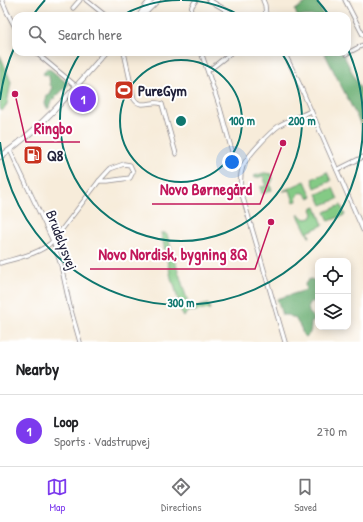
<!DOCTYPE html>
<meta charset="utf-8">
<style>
:root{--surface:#fff;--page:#f6f6f6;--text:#202124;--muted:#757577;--line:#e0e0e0;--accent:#7c3aed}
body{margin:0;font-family:"Patrick Hand",sans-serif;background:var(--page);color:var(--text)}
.controls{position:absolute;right:12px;bottom:12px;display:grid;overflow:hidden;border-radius:8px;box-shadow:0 2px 10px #0003}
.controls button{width:36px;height:36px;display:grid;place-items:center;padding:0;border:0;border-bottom:1px solid var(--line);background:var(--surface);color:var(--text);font:20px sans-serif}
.you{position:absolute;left:232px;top:162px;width:14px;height:14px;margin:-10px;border:3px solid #fff;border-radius:50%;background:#1a73e8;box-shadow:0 0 0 6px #1a73e833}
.badge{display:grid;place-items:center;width:26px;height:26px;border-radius:50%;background:var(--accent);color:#fff;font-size:13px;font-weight:700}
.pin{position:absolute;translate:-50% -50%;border:2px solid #fff;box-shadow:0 1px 4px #0006}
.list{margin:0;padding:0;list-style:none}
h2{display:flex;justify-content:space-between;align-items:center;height:52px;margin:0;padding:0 16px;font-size:17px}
h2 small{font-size:13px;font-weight:400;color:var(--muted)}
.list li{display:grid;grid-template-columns:26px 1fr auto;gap:12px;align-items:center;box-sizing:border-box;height:72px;padding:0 16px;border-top:1px solid var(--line)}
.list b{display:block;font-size:15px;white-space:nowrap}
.list p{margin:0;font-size:13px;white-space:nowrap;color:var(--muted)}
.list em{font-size:13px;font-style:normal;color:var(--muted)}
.icon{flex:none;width:22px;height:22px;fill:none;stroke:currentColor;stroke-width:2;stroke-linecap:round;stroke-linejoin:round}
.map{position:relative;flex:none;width:363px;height:342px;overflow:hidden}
.search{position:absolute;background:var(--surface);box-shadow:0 2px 10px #0003;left:12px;right:12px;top:12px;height:44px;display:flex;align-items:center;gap:10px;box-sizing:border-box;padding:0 14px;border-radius:12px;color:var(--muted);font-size:15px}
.sheet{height:124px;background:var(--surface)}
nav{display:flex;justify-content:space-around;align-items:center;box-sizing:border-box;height:56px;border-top:1px solid var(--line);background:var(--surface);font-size:11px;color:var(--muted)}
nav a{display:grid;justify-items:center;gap:2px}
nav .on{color:var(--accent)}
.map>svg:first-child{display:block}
.green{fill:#84ca85;stroke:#537660}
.forest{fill:#6bae72;stroke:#466856}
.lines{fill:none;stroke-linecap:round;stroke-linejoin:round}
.minor-casing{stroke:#8c878a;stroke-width:5}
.tertiary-casing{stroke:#8c878a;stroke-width:6}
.minor{stroke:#fff;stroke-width:3.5}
.tertiary{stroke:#fff;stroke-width:4.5}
.ring{fill:none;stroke:#0f766e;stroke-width:2}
.labels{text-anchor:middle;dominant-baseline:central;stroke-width:4;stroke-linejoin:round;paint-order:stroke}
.poi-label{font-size:15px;font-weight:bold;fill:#22223b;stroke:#fff;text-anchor:start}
.street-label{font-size:15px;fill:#22223b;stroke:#fff}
.centre{fill:#0f766e;stroke:#fff;stroke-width:2}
.ring-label{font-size:12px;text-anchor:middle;font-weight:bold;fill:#0f766e;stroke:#fff;stroke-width:4;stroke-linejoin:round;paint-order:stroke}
.leader{fill:none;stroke:#c2185b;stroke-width:1.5}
.callout-dot{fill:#c2185b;stroke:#fff;stroke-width:1.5}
.callout-label{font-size:16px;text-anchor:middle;font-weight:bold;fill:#c2185b;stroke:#fff;stroke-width:4;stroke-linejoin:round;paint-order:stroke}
</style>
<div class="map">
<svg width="363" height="342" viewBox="0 0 363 342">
<rect width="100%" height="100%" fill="#fff"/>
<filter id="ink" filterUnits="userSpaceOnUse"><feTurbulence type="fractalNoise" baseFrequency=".025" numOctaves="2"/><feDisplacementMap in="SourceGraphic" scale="8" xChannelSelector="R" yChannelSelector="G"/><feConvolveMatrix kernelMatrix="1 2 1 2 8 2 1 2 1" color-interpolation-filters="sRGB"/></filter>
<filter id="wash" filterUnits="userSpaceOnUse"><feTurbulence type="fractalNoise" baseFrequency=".012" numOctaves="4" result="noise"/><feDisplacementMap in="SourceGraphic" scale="16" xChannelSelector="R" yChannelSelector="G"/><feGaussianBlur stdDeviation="0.9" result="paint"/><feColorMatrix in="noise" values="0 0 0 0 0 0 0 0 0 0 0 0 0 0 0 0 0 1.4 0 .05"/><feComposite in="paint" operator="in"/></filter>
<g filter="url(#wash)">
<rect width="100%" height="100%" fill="#f7ecda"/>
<g class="green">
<path d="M0 55 11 82 7 104 2 111 0 109Z"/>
<path d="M327 172 331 181 315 188 312 179Z"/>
<path d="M264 173 272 174 273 179 270 185 272 190 262 194 260 187 266 186 264 176 255 178 254 176Z"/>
<path d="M305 181 312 197 308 198C307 194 304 192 300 193 297 195 296 197 297 201L294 202 290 190 283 191Z"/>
<path d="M333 188 338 199 322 205 317 194Z"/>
<path d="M341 205 345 215 329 221 325 212Z"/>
<path d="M316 207 323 225 308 232 310 237H309L298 215H300L302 217 306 219 311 218 313 214 311 209Z"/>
<path d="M161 233H165L167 235 190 309 208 304 210 309 187 312 184 317 181 312 174 284 172 282Z"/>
</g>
<g class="forest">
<path d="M310 0H316L324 16H297L295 10Z"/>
<path d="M324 52H342L363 94V129Z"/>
<path d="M47 68 51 70 67 83V86L53 100 48 109 45 104 47 95H50L52 87 50 85 49 76 43 74Z"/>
<path d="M311 279 317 282 318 285V303H316L312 301 308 304 309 312C311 315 314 316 314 321L311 323C311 329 311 335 305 337L303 335 301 328 295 318 287 315H282L277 299 306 290 305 284 308 280Z"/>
</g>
</g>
<g filter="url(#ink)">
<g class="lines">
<defs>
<g id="minor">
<path d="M2 0 7 12 16 29"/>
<path d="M86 0 106 16"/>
<path d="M209 0 236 16"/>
<path d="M263 0 265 5 266 16"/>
<path d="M345 0 363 35"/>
<path d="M73 8 80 0"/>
<path d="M190 16 192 6 196 0"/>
<path d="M35 52 76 86"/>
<path d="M124 52 134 99C141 110 153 99 162 104L176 154"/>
<path d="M201 52 220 108 235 162"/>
<path d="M284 52 299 83 363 230"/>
<path d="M346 54 363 45"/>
<path d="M208 71 232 52"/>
<path d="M10 150 53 241 61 265 70 307 80 342"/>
<path d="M124 164 130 165 133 172 130 178 108 181H99L110 169Z"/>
<path d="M337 170 363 157"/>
<path d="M0 263C17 258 40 254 53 241L99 181"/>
<path d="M285 342 241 191C240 182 240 174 243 166 248 155 270 132 280 125 290 119 301 116 311 111"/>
</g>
<g id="tertiary">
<path d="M140 15 147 11 158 0"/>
<path d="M140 15 145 7 151 0"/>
<path d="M0 157C41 129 74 89 106 52"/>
</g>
</defs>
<use href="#minor" class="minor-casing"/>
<use href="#tertiary" class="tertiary-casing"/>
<use href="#minor" class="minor"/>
<use href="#tertiary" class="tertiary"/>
</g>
</g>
<g class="ring">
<circle cx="181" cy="121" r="61"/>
<path d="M121 16A121 121 0 0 1 180 0M182 0A121 121 0 0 1 241 16M281 52A121 121 0 1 1 81 52"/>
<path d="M363 123A182 182 0 0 1 0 142M0 100A182 182 0 0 1 15 46M33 15A182 182 0 0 1 45 0M317 0A182 182 0 0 1 329 15M347 47A182 182 0 0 1 363 119"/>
</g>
<defs>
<symbol id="stadium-square" viewBox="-11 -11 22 22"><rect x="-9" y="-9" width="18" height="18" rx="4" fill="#c8321e" stroke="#fff"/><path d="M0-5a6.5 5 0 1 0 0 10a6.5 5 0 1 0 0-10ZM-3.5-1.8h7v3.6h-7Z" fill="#fff"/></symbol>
<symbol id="fuel-square" viewBox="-11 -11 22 22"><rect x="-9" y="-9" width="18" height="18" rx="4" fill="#c8321e" stroke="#fff"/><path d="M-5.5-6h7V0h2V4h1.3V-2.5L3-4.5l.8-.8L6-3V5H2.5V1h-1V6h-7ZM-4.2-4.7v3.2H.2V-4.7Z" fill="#fff"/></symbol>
</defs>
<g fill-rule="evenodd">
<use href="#stadium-square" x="113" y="79" width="22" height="22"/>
<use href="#fuel-square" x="22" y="144" width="22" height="22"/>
</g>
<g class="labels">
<g class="poi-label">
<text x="138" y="90">PureGym</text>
<text x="47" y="155">Q8</text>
</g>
<g class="street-label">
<text transform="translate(62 240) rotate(69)">Brudelysvej</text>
</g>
</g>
<circle cx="181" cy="121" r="6" class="centre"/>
<g class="ring-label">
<text x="242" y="125">100 m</text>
<text x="302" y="125">200 m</text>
<text x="181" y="307">300 m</text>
</g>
<path class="leader" d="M15 94L26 142H80M283 143L260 204H152M271 222L255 269H90"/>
<g class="callout-dot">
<circle cx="15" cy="94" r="4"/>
<circle cx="283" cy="143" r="4"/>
<circle cx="271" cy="222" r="4"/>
</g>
<g class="callout-label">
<text x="53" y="134">Ringbo</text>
<text x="206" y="195">Novo Børnegård</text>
<text x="173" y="260">Novo Nordisk, bygning 8Q</text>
</g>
</svg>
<div class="controls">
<button><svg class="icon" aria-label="locate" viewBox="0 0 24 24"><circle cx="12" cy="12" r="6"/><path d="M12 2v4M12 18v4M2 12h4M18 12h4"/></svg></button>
<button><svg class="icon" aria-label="layers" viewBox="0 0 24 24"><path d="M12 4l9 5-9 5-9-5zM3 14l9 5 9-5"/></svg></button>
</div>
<div class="you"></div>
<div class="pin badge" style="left:83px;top:99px">1</div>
<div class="search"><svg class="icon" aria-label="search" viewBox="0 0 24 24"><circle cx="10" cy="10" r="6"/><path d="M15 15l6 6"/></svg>Search here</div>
</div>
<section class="sheet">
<h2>Nearby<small></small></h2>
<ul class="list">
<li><span class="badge">1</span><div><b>Loop</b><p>Sports · Vadstrupvej</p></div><em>270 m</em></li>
</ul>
</section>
<nav>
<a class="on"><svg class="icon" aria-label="map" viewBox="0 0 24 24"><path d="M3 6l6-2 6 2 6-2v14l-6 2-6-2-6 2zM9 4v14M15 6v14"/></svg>Map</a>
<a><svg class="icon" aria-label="directions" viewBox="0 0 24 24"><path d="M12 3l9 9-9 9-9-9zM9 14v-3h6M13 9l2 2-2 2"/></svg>Directions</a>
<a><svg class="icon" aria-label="saved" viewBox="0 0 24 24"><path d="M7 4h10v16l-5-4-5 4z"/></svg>Saved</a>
</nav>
